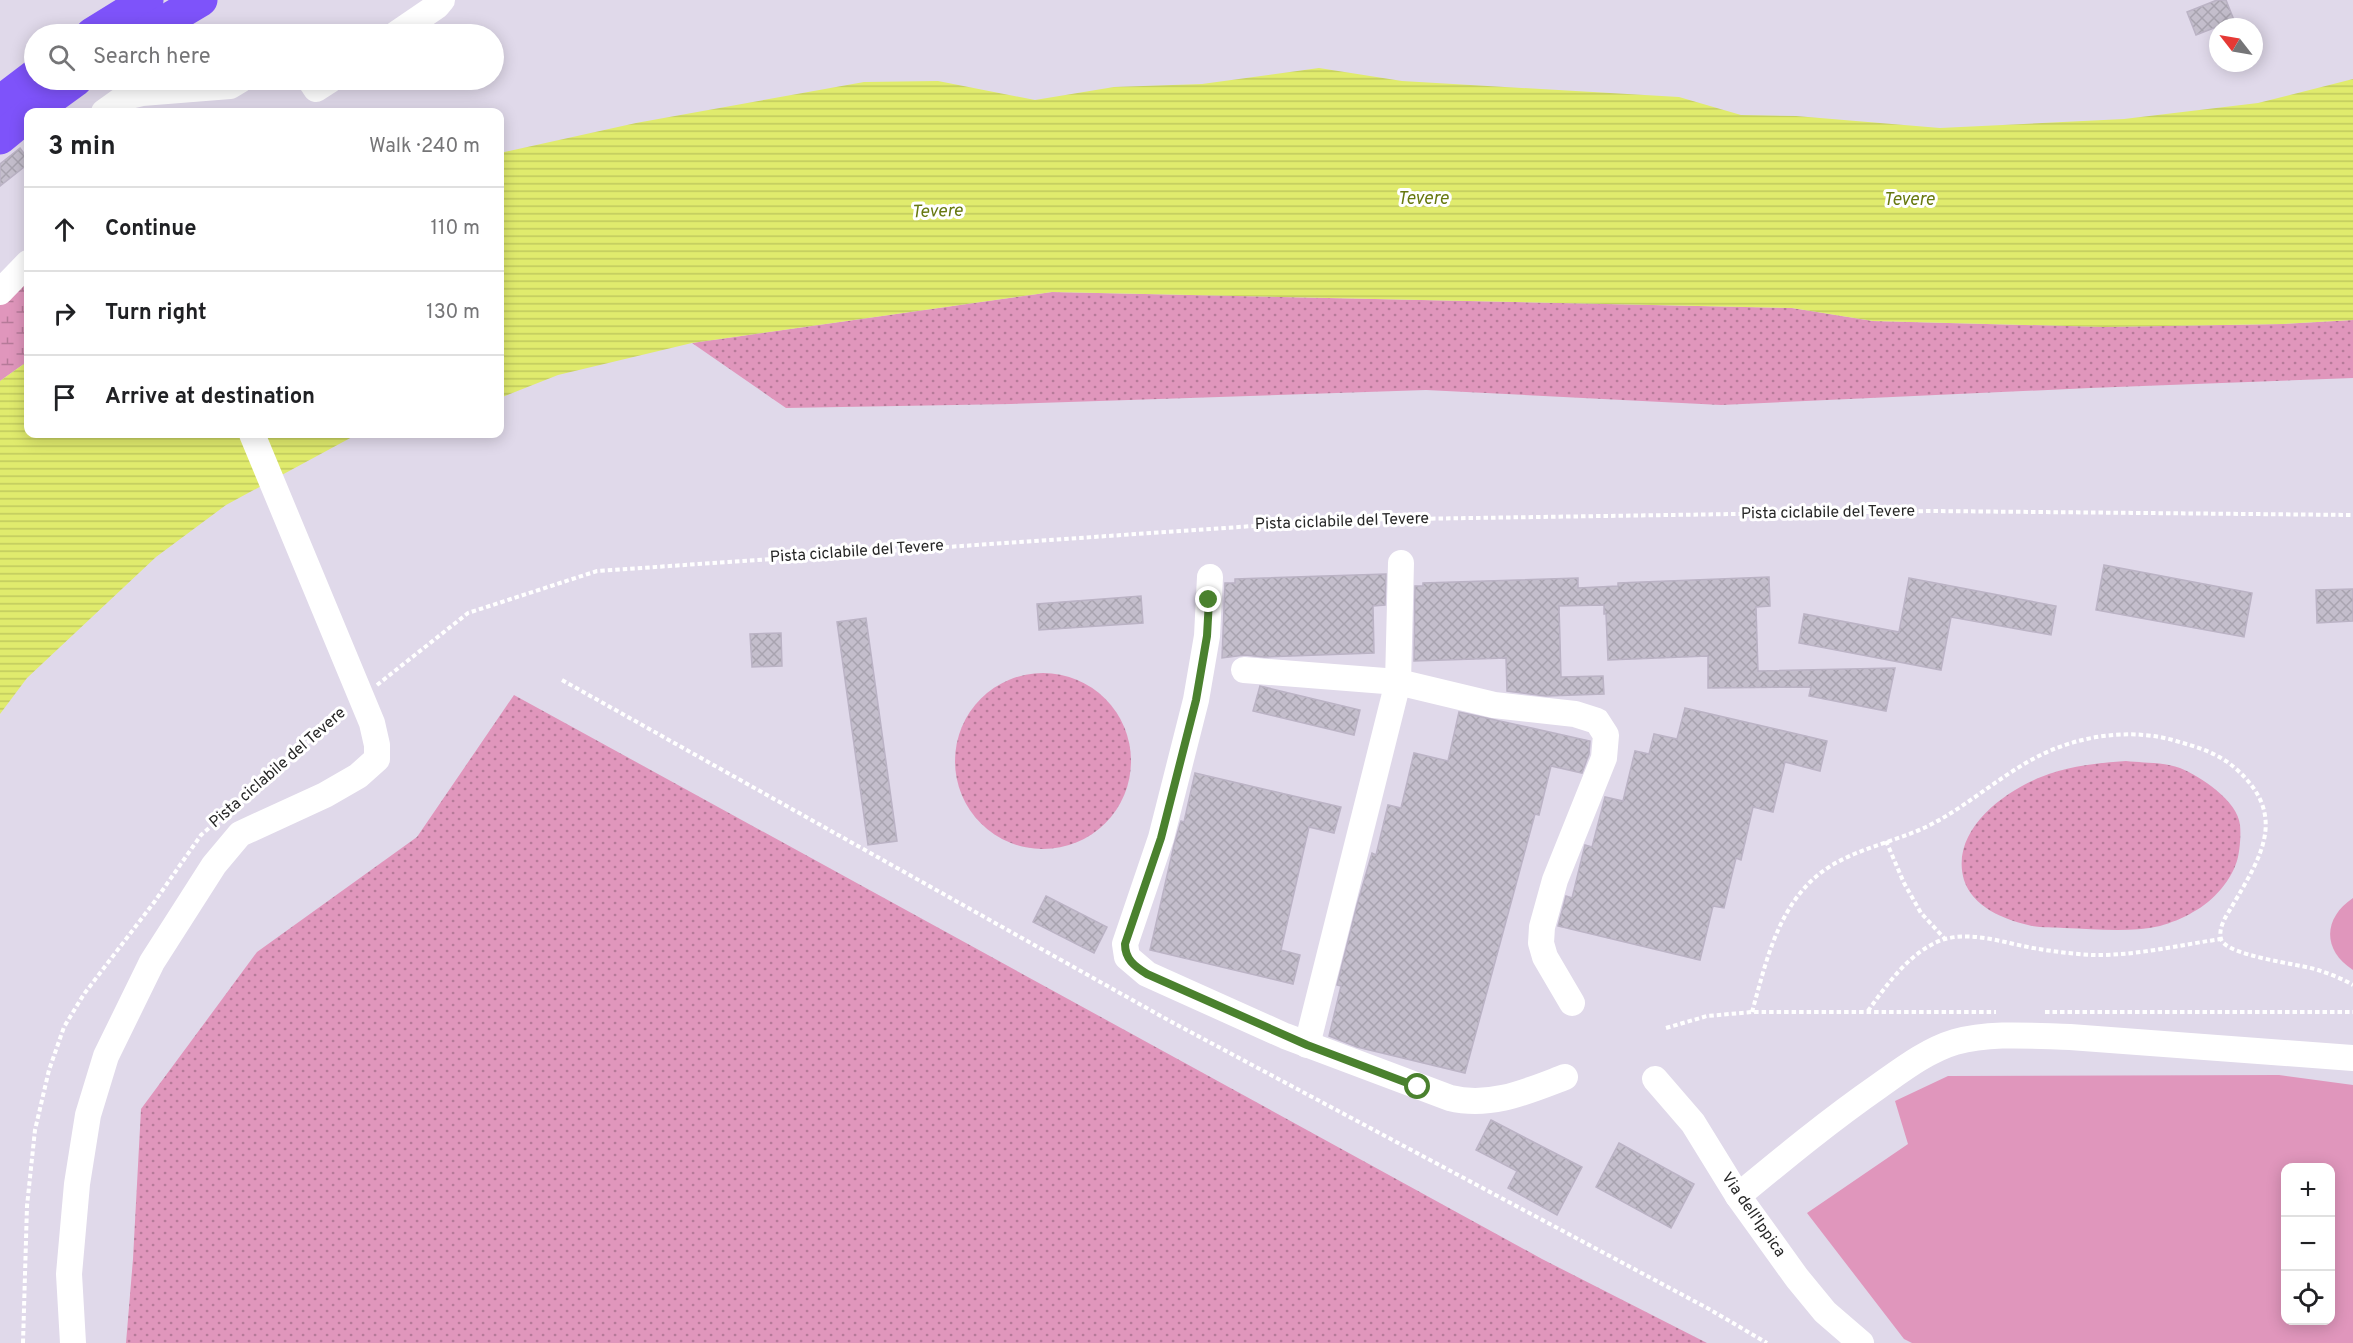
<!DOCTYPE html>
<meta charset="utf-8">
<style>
:root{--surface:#fff;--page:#f6f6f6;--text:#202124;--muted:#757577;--line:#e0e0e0}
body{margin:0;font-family:Overpass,sans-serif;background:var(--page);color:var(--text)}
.controls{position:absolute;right:18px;bottom:18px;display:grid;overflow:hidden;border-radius:12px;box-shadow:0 3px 15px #0003}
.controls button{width:54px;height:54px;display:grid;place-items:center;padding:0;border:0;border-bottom:2px solid var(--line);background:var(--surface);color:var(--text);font:30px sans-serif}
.compass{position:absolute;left:2209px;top:18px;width:54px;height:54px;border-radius:50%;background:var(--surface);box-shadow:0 3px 15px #0003;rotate:301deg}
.stop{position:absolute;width:18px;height:18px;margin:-14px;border:4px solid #4a812e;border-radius:50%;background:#fff}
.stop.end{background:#4a812e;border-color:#fff;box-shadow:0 2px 6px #0008}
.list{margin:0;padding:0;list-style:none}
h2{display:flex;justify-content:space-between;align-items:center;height:78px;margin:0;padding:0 24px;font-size:26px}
h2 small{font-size:20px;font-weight:400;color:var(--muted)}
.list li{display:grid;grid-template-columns:39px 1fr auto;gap:18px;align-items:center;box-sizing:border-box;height:84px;padding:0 24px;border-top:2px solid var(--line)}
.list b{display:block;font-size:22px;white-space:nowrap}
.list em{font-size:20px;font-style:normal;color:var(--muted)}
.icon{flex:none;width:33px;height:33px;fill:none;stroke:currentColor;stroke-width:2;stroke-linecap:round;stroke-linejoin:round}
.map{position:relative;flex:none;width:2353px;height:1343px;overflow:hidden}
.search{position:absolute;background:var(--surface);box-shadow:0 3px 15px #0003;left:24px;top:24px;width:480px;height:66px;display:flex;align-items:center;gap:15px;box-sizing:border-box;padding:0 21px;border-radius:33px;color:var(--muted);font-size:22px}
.panel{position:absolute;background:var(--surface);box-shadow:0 3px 15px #0003;left:24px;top:108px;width:480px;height:330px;border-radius:12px}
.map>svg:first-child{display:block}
.grass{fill:url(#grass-dots)}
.wetland{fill:url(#wetland-marsh)}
.park{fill:#e096bc;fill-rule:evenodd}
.water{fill:url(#water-rules)}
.building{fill:url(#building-cross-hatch);stroke:#bbb3c5;stroke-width:1.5}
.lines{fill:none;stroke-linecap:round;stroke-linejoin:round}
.path{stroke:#fff;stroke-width:4;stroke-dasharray:4.5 3;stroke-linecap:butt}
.minor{stroke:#fff;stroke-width:26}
.highway{stroke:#7e53fa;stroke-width:33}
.route{stroke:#4a812e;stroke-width:8}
.labels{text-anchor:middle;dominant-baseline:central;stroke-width:6;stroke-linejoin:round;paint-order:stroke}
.street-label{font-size:16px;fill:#272727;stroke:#fff}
.water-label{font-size:18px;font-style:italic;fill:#677910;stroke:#fff}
</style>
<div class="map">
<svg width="2353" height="1343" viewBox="0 0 2353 1343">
<defs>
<pattern id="grass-dots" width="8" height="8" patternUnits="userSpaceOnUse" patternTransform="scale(1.5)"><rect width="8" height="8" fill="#e096bc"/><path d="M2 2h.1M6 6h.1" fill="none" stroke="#b67a99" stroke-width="1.8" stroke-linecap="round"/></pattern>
<pattern id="wetland-marsh" width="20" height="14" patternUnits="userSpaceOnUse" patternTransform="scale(1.5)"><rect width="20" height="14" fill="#e096bc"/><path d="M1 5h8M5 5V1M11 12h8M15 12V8" fill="none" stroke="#b67a99"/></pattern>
<pattern id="water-rules" width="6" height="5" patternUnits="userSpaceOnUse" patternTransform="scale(1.5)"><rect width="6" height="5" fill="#e0eb6d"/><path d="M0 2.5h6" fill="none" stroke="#c0ca5e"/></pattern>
<pattern id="building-cross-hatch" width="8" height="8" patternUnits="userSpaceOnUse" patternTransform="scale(1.5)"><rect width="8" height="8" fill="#c4becc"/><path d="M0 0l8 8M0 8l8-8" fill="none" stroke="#a8a3af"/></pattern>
</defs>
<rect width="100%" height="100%" fill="#e0d9ea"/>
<g class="grass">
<path d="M1052 292 1792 308 1873 321 2105 327 2283 324 2353 320V378L2090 388 1721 405 1426 390 1011 404 786 408 692 343Z"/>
<circle cx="1043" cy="761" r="88"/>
<path d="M514 695 1542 1259 1707 1343H126L133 1259 141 1109 257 952 417 837Z"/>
<path d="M2126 761C2142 763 2164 762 2180 768 2200 776 2238 801 2240 825 2241 835 2240 847 2238 857 2233 879 2213 902 2193 912 2184 918 2170 923 2160 926 2128 933 2096 929 2064 928 2053 927 2039 928 2028 925 2003 919 1973 907 1964 880 1950 832 2001 793 2041 777 2068 766 2097 763 2126 761Z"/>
</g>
<path class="wetland" d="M28 276V361L0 381V303Z"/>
<g class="park">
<path d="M2353 898V970C2322 950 2323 918 2353 898Z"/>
<path d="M2279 1075 2353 1085V1343H1912L1904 1339 1807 1213 1908 1144 1895 1101 1948 1076ZM2286 1168H2330V1320H2286Z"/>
</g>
<g class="water">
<path d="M1319 68 1402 81 1679 97 1741 115 1796 116 1940 128 2124 119 2258 103 2353 79V320L2283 324 2105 327 1873 321 1792 308 1052 292 692 343 558 375 500 398V153L636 123 864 82 938 81 1035 100 1114 87 1202 84Z"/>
<path d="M28 361V434H371L354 436 226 505 156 557 27 678 0 714V381Z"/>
</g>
<g class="building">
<path d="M2217 0H2226L2234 20 2196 35 2187 12Z"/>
<path d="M20 148 28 159V164L0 186V164Z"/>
<path d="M2104 565 2252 593 2244 637 2096 610Z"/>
<path d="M1386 574 1385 605 1373 606 1374 653 1264 657 1245 655 1222 658 1225 583H1235V579Z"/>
<path d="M1769 577 1770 606 1756 607 1758 671 1895 668 1886 711 1809 696 1811 687 1708 688V656L1608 660 1606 614H1604V605L1559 606 1561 677 1603 676 1604 694 1546 696 1507 691 1506 658 1414 661 1415 586H1423V583L1578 578V588L1618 586V583Z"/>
<path d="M1909 578 2056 606 2051 635 1951 617 1941 670 1799 643 1804 614 1899 632Z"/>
<path d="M2353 589V621L2317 623 2316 590Z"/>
<path d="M1141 596 1143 623 1039 630 1037 604Z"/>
<path d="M866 618 897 841 868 845 837 622Z"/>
<path d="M781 633 782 666 752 667 750 634Z"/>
<path d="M1260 686 1360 710 1354 735 1253 711Z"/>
<path d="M1685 708 1827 741 1820 771 1785 762 1773 812 1753 807 1741 860 1736 858 1724 908 1713 906 1700 960 1558 926 1566 896 1572 898 1585 845 1592 847 1605 797 1623 801 1635 751 1649 754 1654 734 1677 739Z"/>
<path d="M1459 712 1590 741 1589 754 1582 773 1551 766 1539 815 1535 814 1465 1073 1357 1047 1329 1036 1341 986 1337 985 1357 905 1372 853 1376 855 1388 805 1401 808 1414 753 1448 761Z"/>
<path d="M1195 773 1341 807 1334 833 1309 827 1281 950 1300 955 1293 984 1150 950 1174 845 1181 821 1184 822Z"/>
<path d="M1046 896 1107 927 1094 953 1033 922Z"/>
<path d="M1491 1120 1582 1167 1557 1215 1508 1188 1517 1171 1476 1150Z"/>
<path d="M1619 1143 1694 1184 1671 1228 1596 1187Z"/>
</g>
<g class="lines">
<g class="path">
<path d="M562 680 1168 1020 1709 1309 1767 1343"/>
<path d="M377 685 468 613 597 571 1341 520 1932 511 2353 515"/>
<path d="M1886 841 1904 883 1921 913 1945 939"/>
<path d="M1868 1011C1885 987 1905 959 1931 945 1963 926 2005 944 2039 949 2057 952 2075 954 2093 955 2135 956 2179 945 2221 939"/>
<path d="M1752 1012C1765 966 1775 918 1809 883 1842 850 1889 845 1928 826 1966 807 1996 779 2033 759 2075 736 2129 727 2176 741 2197 747 2218 753 2235 768 2290 816 2260 858 2231 908 2226 916 2218 928 2221 939 2226 956 2300 964 2318 970 2330 974 2343 979 2353 985"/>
<path d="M2045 1012H2353"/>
<path d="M1666 1028 1707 1016 1752 1012H1996"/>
<path d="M23 1343 27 1206 35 1130 49 1070 64 1027 84 994 155 901 201 835 344 711"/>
</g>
<g class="minor">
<path d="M396 34 437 6 442 0"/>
<path d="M310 80 316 89 330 80"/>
<path d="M104 112 125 97 142 93 230 86 240 80"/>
<path d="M0 292 28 263"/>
<path d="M1210 577 1207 636 1196 700 1161 838 1125 944 1127 957 1147 974 1285 1036 1450 1098C1491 1108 1528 1091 1565 1077"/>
<path d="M1244 670 1398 682 1494 705 1575 714 1597 721 1606 735 1604 758 1555 880 1542 927 1541 943 1545 957 1572 1003"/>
<path d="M1307 1045 1398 682 1401 563"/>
<path d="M1655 1079 1693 1123 1738 1196 1797 1278 1825 1312 1861 1343"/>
<path d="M1738 1196C1784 1158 1830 1120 1879 1086 1903 1069 1928 1050 1955 1042 1991 1032 2033 1036 2070 1037L2353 1058"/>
<path d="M73 1343 69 1274 77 1184 88 1115 106 1056 152 962 214 865 240 834 325 795 358 776 377 759V745L372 723 252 434"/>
</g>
<g class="highway">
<path d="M92 34 147 0"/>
<path d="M144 34 201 0"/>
<path d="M0 102 34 76"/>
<path d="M32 112 76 80"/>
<path d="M0 138 28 115"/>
</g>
</g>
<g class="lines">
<path class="route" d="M1209 600 1207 636 1196 700 1161 838 1125 944C1125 959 1134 966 1147 974L1307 1045 1418 1087"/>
</g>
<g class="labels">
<g class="street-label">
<text transform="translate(1828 513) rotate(-1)">Pista ciclabile del Tevere</text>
<text transform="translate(1342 522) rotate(-2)">Pista ciclabile del Tevere</text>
<text transform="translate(857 552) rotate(-4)">Pista ciclabile del Tevere</text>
<text transform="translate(278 768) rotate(-41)">Pista ciclabile del Tevere</text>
<text transform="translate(1753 1215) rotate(55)">Via dell'Ippica</text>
</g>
<g class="water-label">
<text x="1423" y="199">Tevere</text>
<text x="1909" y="200">Tevere</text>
<text transform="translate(937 212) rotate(-2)">Tevere</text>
</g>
</g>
</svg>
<div class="controls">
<button>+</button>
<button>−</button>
<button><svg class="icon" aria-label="locate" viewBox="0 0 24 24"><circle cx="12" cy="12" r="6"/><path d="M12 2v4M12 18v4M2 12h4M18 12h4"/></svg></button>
</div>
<svg class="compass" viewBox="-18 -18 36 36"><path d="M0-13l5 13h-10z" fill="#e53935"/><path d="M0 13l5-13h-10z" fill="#757577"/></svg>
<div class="stop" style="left:1418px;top:1087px"></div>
<div class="stop end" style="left:1209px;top:600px"></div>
<div class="search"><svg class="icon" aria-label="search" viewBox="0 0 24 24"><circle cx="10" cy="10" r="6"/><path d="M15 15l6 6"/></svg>Search here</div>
<section class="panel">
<h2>3 min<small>Walk · 240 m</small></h2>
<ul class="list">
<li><svg class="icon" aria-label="ahead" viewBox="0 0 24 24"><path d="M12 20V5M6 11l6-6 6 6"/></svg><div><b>Continue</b></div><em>110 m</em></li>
<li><svg class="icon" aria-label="right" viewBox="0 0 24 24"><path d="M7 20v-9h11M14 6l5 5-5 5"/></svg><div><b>Turn right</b></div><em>130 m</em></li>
<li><svg class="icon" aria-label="arrive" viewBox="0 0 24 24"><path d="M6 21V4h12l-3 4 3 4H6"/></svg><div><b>Arrive at destination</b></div></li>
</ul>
</section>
</div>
